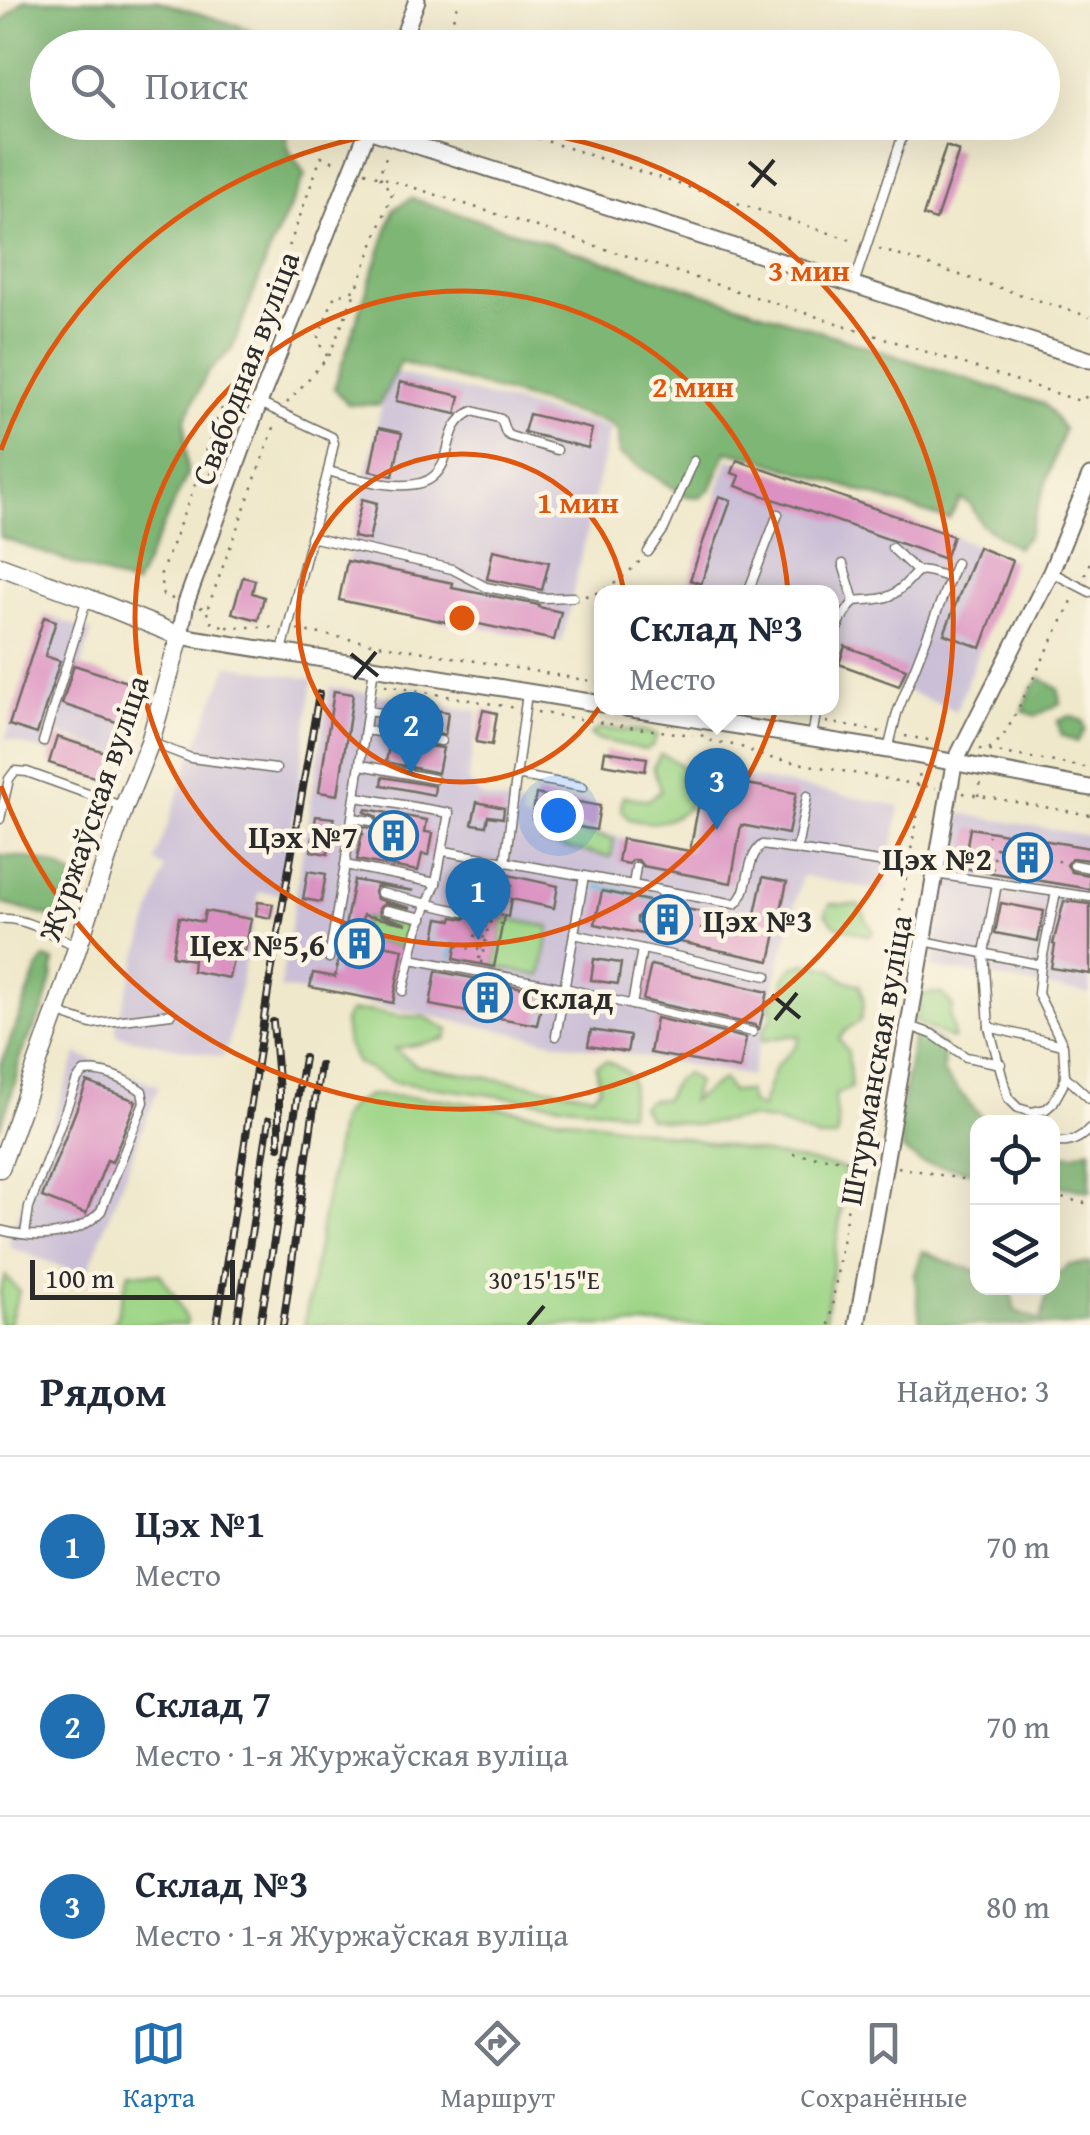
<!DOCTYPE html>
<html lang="ru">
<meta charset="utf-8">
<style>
:root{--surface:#fff;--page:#f6f6f7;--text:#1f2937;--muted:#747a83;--line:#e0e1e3;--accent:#1f6fb2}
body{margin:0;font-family:"Gentium Book Plus",serif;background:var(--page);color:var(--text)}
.controls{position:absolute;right:30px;bottom:30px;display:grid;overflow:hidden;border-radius:20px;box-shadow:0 10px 40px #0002}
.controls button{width:90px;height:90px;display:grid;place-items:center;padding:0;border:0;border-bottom:2px solid var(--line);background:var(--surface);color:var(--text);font:50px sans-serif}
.scale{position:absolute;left:30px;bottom:25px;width:205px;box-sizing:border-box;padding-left:10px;border:5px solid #2b2b2b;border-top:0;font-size:28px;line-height:35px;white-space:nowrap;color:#2b2b2b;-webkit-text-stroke:8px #fcf5e5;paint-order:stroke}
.you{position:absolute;left:558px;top:815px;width:35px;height:35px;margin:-25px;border:8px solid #fff;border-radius:50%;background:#1a73e8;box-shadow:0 0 0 15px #1a73e833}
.badge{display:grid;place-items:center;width:65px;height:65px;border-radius:50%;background:var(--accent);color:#fff;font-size:32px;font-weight:700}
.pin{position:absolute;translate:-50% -82px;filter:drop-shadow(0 2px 5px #0008)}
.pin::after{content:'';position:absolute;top:52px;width:35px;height:30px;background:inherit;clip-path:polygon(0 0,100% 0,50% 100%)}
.popup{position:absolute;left:594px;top:585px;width:245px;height:130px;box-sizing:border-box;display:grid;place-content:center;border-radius:20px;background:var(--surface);filter:drop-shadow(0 2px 8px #0005);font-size:32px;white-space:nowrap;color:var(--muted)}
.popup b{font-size:38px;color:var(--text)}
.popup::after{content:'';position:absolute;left:50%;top:100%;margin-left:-20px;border:20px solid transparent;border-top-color:var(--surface)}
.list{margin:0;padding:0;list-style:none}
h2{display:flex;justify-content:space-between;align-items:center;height:130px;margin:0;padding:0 40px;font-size:42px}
h2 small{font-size:32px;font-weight:400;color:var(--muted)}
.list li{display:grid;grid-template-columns:65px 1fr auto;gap:30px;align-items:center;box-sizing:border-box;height:180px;padding:0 40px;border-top:2px solid var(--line)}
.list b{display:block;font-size:38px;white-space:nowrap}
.list p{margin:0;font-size:32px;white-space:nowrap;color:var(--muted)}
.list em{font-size:32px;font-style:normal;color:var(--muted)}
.icon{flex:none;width:55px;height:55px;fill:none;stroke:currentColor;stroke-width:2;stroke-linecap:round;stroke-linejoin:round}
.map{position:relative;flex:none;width:1090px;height:1325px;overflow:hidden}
.search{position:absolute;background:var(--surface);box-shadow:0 10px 40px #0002;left:30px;right:30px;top:30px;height:110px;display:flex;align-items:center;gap:25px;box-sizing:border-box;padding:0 35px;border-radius:55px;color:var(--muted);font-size:38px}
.sheet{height:670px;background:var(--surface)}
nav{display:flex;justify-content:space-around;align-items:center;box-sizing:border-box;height:140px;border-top:2px solid var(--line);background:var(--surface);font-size:28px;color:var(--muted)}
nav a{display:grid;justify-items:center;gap:5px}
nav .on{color:var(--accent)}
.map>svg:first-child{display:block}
.industrial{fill:#cabfd6}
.green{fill:#9ed587;stroke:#648059;stroke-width:2.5}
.forest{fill:#7eb674;stroke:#547050;stroke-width:2.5}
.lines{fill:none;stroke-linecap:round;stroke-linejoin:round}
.stream{stroke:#55bed2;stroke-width:4}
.building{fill:#db91c1}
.service-casing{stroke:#706d63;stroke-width:11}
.minor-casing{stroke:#706d63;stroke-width:19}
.tertiary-casing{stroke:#706d63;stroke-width:21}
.path{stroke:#706d63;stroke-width:2.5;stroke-dasharray:2.5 8;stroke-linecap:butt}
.service{stroke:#fff;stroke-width:8}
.minor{stroke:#fff;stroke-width:15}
.tertiary{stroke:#fff;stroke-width:18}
.rail-casing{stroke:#2b2b2b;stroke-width:8}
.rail{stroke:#fcf5e5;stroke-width:4;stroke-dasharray:11;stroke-linecap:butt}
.ticks{fill:none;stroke:#2b2b2b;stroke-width:4}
.ring{fill:none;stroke:#df570e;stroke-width:5}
.labels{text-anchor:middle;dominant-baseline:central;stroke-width:9;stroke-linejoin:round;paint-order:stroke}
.street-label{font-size:32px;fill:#2b2b2b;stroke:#fcf5e5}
.poi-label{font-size:32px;font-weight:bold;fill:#2b2b2b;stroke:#fcf5e5;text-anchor:end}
.ticks-label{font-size:25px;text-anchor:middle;fill:#2b2b2b;stroke:#fcf5e5;stroke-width:9;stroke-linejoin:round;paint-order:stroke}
.centre{fill:#df570e;stroke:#fcf5e5;stroke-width:5}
.ring-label{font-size:30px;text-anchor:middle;font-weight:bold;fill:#df570e;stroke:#fcf5e5;stroke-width:9;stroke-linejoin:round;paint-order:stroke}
</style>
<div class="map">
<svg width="1090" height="1325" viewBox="0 0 1090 1325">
<rect width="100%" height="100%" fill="#fcf5e5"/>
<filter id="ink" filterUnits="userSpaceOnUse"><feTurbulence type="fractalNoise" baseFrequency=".01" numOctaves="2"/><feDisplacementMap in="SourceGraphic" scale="20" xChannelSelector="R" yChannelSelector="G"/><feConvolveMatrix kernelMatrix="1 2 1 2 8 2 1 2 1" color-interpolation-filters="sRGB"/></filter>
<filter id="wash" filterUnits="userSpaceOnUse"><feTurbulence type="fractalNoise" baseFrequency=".0048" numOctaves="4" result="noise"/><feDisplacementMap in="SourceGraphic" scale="40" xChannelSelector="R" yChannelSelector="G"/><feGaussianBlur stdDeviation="2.25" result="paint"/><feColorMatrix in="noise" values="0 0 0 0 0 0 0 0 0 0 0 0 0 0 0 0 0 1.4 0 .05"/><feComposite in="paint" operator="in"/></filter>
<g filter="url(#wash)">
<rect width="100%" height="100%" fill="#efe8cb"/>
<g class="industrial">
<path d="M389 371 610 428 562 642 445 622 339 600Z"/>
<path d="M729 458 953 536 1013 561 956 711 839 664 832 669V592H685L719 496 717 493Z"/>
<path d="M45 615 92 631 81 667 136 685 135 689 152 694 131 758 56 733 49 753 5 739Z"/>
<path d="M228 665 313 679 283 894 259 892 228 1046 223 1057 118 1036 115 1029 165 869 155 861 191 758Z"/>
<path d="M330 687 478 711 468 781 482 797 522 806 521 819 686 849 701 768 900 806 885 891 802 876 751 1076 556 1042 426 1015 280 988Z"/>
<path d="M958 813 1090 836V994L931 967Z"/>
<path d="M77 1054 159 1086 86 1276 11 1248 9 1239Z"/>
</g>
<g class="green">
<path d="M600 729 644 731 657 735 653 745 646 750 596 739 590 734Z"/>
<path d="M661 754 678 763 690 775 689 807C667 824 655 825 629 819L621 809 623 796 648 800 661 791 653 767Z"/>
<path d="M545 825 614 839 611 857 542 843Z"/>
<path d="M830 904 859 905 873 932 869 936 835 925 825 914Z"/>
<path d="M365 918 407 926 403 947 361 939Z"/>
<path d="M504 918 550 927 541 976 495 966Z"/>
<path d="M805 963 831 968 842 979 860 985 864 1002 860 1021 846 1030 839 1039 848 1052 851 1088 835 1095C835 1110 841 1124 836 1138H818L776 1122 751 1118 697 1125 648 1118 641 1106 650 1100 665 1099 675 1080 686 1074 697 1081 691 1101 723 1079 731 1092 748 1091 751 1103 761 1108 775 1067 796 1046 800 1036H788L762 1041 766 1025 772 1018 770 1002 785 990 784 978 792 967Z"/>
<path d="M930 993 942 994 953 1006 950 1015 954 1037 952 1039 915 1022 921 995Z"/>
<path d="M371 1011 399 1016 425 1017 449 1030 446 1039 394 1049 417 1066 593 1095 600 1087 596 1066 606 1061C639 1075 632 1080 629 1113L393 1082 357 1063 347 1044 344 1022 349 1012Z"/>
<path d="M369 1095 441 1099 643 1130 843 1168 846 1179 824 1325H304L340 1120 350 1106Z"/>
<path d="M129 1272 160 1274 175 1296 187 1321 186 1325H111L115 1321Z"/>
<path d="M5 1276 19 1291 9 1325H0V1291Z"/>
</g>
<g class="forest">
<path d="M24 0H155L239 26 266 38 276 47 48 48V122L283 123 289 150 305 175 272 245 232 349 207 373 185 420 187 475 135 586 0 537V19L3 21Z"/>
<path d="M411 198 1044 404 1064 429 1028 536 1016 548 981 524 971 505 961 499 949 519 940 517 754 457 727 451 711 488 700 498 684 495 619 454 618 432 609 423 400 362 379 405 348 404 334 388 394 209Z"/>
<path d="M1041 678 1058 689 1060 703 1036 716 1023 711 1031 690Z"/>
<path d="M1070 716 1083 721 1085 730 1077 742 1061 735 1058 721Z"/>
<path d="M0 856C26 856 65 862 81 885L73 911 57 919 0 903Z"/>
<path d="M45 958 54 961 52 979 44 1008 20 1057 15 1083 0 1128V1067L38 968Z"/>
<path d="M914 1033H923L944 1046 943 1073 986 1122H978L977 1172 922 1163 903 1150 899 1123Z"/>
<path d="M1090 1149V1191L1053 1185V1155L1076 1154Z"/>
<path d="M923 1251 958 1266 977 1270 978 1288H1010L1015 1311 1041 1321 1048 1288H1052L1053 1277 1069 1265 1090 1263V1325H920L915 1274Z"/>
</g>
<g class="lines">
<g class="stream">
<path d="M599 887 657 899"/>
<path d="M451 958 454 941"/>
</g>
</g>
<g id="blocks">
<g class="building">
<path d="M946 146 959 151 936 220 923 216Z"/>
<path d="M400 382 460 396 456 414 396 401Z"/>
<path d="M529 414 592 429 588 448 524 432Z"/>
<path d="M379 428 402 433 393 476 370 471Z"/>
<path d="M737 460 953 536 945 559 736 486 740 476 732 473Z"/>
<path d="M719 496 731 500 701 584 690 580Z"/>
<path d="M362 499 377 503 369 540 353 537Z"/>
<path d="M978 547 1013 561 981 648 944 634Z"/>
<path d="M493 550 549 562 542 590 487 579Z"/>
<path d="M347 561 453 583 452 588 539 605V607L561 612 554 640 446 617 445 622 339 600Z"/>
<path d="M243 577 255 580 252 593 264 597 258 620 232 613Z"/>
<path d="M44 617 56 621 45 656 60 661 37 734 9 725Z"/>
<path d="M845 646 906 669 899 686 839 664Z"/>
<path d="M74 665 136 685 122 724 62 704Z"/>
<path d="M334 691 353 694 338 795 319 792Z"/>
<path d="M395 704 448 712 445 735 392 726 393 722H398L401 717 400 711 395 708Z"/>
<path d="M483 710 497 713 492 745 476 742Z"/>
<path d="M57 737 118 756 110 782 49 763Z"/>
<path d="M390 741 443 748 438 773 386 762Z"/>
<path d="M605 751 647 758 645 771 603 764Z"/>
<path d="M704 776 796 793 788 834 741 825 731 883 643 866 638 860H632L629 864 618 862 622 839 690 851Z"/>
<path d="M383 777 435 786 434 795 382 785Z"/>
<path d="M536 794 600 806 596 830 532 819Z"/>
<path d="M477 802 504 808 503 818 488 816 486 826 472 824Z"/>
<path d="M366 809 427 820 425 832 433 833 429 855 422 854 418 871 357 860 363 827 373 828 378 823 376 816 365 812Z"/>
<path d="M316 816 334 818 328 854 311 851Z"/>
<path d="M970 828 1090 848V860L1072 858 1067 865 1072 872 1090 875V889L963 868Z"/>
<path d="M463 865 558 886 554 908 511 899 508 917 504 916 494 967 454 959 457 942 435 938 439 918 452 920 453 917 464 919 470 915 467 906 456 903Z"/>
<path d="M308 871 326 874 321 902 303 899Z"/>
<path d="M763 877 787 882 770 961 595 924 602 891 653 902 651 912H642L637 917V923L643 926 656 928 662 926 668 905 753 923Z"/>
<path d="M354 880 414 891 383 886 376 887 374 892 377 899 411 908 385 903 379 908 380 915 407 924 363 915 358 940 403 949 393 1003 310 987 313 973 335 977 339 957 352 958 357 953 354 945 342 942Z"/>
<path d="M1064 901 1090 904V974L1051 968 1055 945 1053 944Z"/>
<path d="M258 902 273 904 270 918 256 915Z"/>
<path d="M1001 903 1044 911 1038 941 995 933Z"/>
<path d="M205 911 251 919 245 951 235 949 229 978 192 971 193 960 172 956 179 917 203 922Z"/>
<path d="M594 959 621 963 618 984 591 980Z"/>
<path d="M651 965 768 992 759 1029 754 1025 643 1000Z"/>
<path d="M436 971 544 992 537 1025 430 1005Z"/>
<path d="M656 1018 746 1038 740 1069 650 1053Z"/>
<path d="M591 1030 630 1036 627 1052 588 1046Z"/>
<path d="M87 1082 136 1101 112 1162 107 1160 86 1214 42 1197Z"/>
</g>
</g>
</g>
<g filter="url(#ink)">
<use href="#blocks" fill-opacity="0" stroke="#706d63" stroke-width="2.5"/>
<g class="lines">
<defs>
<g id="service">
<path d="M925 122 960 134"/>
<path d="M854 284 907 122"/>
<path d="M260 403 332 437 334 443 328 471"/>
<path d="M310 537 452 569 486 587 542 598 573 597"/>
<path d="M892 548 917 571"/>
<path d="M648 552 664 529 694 461"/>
<path d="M843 564 854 601"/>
<path d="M1051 572 1090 592"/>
<path d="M748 592 778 514"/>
<path d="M832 643 842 618 854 601C867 599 884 601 895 593 924 572 907 563 950 578"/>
<path d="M282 651 328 471C353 478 413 496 434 476 443 468 445 459 448 448 452 431 456 419 473 411L501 419 506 433 510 436 557 450"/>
<path d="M374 668 345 865 436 883"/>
<path d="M367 711 394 715"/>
<path d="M365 730 441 741"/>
<path d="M812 737 817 708"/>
<path d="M43 742 87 598"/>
<path d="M150 742 191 758 276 769"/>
<path d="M888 750 897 713 956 563"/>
<path d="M361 765 434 779"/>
<path d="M516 775 583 787"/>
<path d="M357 797 449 813 436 883 417 931 403 991"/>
<path d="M353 818 371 821"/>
<path d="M0 819 9 779 15 771 27 772 124 807"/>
<path d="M797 849 807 796"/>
<path d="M444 851 584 876 556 1036"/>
<path d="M505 863 527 693"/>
<path d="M1074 865 1090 868"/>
<path d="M935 874 1090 897"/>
<path d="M584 876 735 904C752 890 744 860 762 845L879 862"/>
<path d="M997 884 984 953 989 1027 1008 1098 1018 1108 1032 1112 1046 1109 1053 1103 1063 1085 1065 1076 1063 1045 1038 994 1041 965"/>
<path d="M633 885 636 867"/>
<path d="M381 893 463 912"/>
<path d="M386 910 423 918"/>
<path d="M0 919C26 917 55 936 78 947"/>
<path d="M644 919 657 921 663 891"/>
<path d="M574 934 767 976"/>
<path d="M924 941 1041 965 1056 892"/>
<path d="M331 948 350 951"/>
<path d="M329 958 345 865"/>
<path d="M411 959 565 988 632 1005 642 949"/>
<path d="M632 1005 752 1032"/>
<path d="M56 1012 91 1024 171 1014"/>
<path d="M910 1026 932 1034 966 1057 1001 1064"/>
<path d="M989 1027 1062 1045"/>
<path d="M1065 1076 1090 1099"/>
<path d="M1052 1141C1067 1145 1080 1139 1090 1128"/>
<path d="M0 1230C35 1239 75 1239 101 1211L144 1102 142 1091C127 1080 103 1069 84 1072L77 1080 29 1207 25 1234"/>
</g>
<g id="minor">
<path d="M399 48 417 0"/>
<path d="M371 122 259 403 186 603 180 636 602 704"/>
<path d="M368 130 1090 360"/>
<path d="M626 708 888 750 1090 788"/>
<path d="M857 1325 954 764 1051 572 1090 476"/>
</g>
<path id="tertiary" d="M0 566 87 598 180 636 150 742 124 807 56 1012 0 1168"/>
</defs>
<use href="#service" class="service-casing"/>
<use href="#minor" class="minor-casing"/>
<use href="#tertiary" class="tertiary-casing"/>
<g class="path">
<path d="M442 48 460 0"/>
<path d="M488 122 857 242"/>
<path d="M365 172 1080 401 1090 394"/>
<path d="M879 249 1090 317"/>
<path d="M329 356 356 290"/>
<path d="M287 403 328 357 317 340 335 295 356 290 392 194 379 175 388 152"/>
<path d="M196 481 218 417"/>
<path d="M1085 575 1090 562"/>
<path d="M585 596C608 592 624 577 640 561"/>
<path d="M173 599 163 595 160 576 196 482 212 473 230 429 218 416 248 362 321 157 338 163"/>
<path d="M200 607 207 610 276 422"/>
<path d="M207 612 210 622 226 627 225 631"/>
<path d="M227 627H279"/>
<path d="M297 630 602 683"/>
<path d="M385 685 515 708"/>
<path d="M741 708 803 718"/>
<path d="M537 712 628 727 693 735"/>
<path d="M826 722 882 732"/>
<path d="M701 735 712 741 739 746 765 757 936 788"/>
<path d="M905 736 946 743"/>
<path d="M979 749 1090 768"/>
<path d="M989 749 1002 738 1012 721 1075 595"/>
<path d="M963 793 1090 815"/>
<path d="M978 796 981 780"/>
<path d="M362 834 421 846"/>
<path d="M984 847 996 848 992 871"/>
<path d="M987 847 989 835"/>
<path d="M996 848 1063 862"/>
<path d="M1028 876 1031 856"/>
<path d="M479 879 517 887"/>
<path d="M475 914 490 917 497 914 500 897H497"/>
<path d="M501 917 504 898"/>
<path d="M669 923 729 934"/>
<path d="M475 937 478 920"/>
<path d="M457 946 478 950 484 920 472 918"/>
<path d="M479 959 487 918"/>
<path d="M481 963 489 922 502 924"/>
<path d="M793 1154 871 1163"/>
<path d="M898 1167 978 1182"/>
<path d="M1052 1196 1090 1204"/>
<path d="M829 1325 855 1161 920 800 918 785 920 771"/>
</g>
<use href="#service" class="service"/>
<use href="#minor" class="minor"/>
<use href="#tertiary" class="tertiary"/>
<defs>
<g id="rail">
<path d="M273 1022 279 1092V1147"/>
<path d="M217 1325 269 985 319 694"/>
<path d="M237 1325 269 1120"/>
<path d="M260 1325 304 1058"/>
<path d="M283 1325 320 1065"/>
</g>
</defs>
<use href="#rail" class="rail-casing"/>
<use href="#rail" class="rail"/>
</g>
</g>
<path class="ticks" d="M749 162 776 185M752 187 774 160M351 654 378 676M354 679 376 652M772 995 800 1018M775 1020 797 993M528 1325 544 1306"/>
<g class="ring">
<circle cx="462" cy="618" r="164"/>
<circle cx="462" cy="618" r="327"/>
<path d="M1 450A491 491 0 1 1 1 786"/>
</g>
<defs>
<symbol id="building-ring" viewBox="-11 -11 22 22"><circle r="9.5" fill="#fcf5e5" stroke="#1f6fb2" stroke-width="1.5"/><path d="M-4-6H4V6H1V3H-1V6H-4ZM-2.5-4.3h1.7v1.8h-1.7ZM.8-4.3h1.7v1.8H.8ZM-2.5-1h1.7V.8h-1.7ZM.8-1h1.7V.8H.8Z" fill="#1f6fb2"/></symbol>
</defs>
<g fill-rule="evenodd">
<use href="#building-ring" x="366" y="808" width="55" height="55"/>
<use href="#building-ring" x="1000" y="830" width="55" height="55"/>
<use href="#building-ring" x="640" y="892" width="55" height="55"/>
<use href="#building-ring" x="332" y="916" width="55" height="55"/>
<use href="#building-ring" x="460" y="970" width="55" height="55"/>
</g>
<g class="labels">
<g class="street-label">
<text transform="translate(245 368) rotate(-69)">Свабодная вуліца</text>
<text transform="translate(93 808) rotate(-71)">Журжаўская вуліца</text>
<text transform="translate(875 1060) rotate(-80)">Штурманская вуліца</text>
</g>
<g class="poi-label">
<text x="358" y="836">Цэх №7</text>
<text x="992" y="858">Цэх №2</text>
<text x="703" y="920" text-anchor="start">Цэх №3</text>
<text x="325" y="944">Цех №5,6</text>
<text x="522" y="997" text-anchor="start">Склад</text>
</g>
</g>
<g class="ticks-label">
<text x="544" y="1289">30°15'15"E</text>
</g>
<circle cx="462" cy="618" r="15" class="centre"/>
<g class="ring-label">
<text x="809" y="281">3 мин</text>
<text x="693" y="397">2 мин</text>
<text x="578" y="513">1 мин</text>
</g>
</svg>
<div class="controls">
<button><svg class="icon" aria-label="locate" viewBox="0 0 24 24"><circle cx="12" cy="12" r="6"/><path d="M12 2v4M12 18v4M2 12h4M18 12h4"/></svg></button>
<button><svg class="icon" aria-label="layers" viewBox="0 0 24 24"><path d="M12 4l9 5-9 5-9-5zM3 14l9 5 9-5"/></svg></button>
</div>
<div class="scale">100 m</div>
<div class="you"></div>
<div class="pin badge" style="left:478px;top:940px">1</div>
<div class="pin badge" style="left:411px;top:774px">2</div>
<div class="pin badge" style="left:717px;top:830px">3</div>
<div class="popup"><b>Склад №3</b>Место</div>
<div class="search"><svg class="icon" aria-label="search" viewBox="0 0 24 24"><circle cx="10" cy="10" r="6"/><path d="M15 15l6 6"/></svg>Поиск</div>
</div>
<section class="sheet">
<h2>Рядом<small>Найдено: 3</small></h2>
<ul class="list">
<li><span class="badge">1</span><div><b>Цэх №1</b><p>Место</p></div><em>70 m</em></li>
<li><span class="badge">2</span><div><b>Склад 7</b><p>Место · 1-я Журжаўская вуліца</p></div><em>70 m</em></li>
<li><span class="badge">3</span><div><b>Склад №3</b><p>Место · 1-я Журжаўская вуліца</p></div><em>80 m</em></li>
</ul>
</section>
<nav>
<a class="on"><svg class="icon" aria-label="map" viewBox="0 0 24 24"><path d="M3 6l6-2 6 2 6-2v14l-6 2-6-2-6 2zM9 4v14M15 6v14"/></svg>Карта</a>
<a><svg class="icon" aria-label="directions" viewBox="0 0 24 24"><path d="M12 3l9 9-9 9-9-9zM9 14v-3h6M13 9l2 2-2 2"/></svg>Маршрут</a>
<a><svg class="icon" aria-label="saved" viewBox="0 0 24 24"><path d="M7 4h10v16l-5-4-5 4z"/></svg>Сохранённые</a>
</nav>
